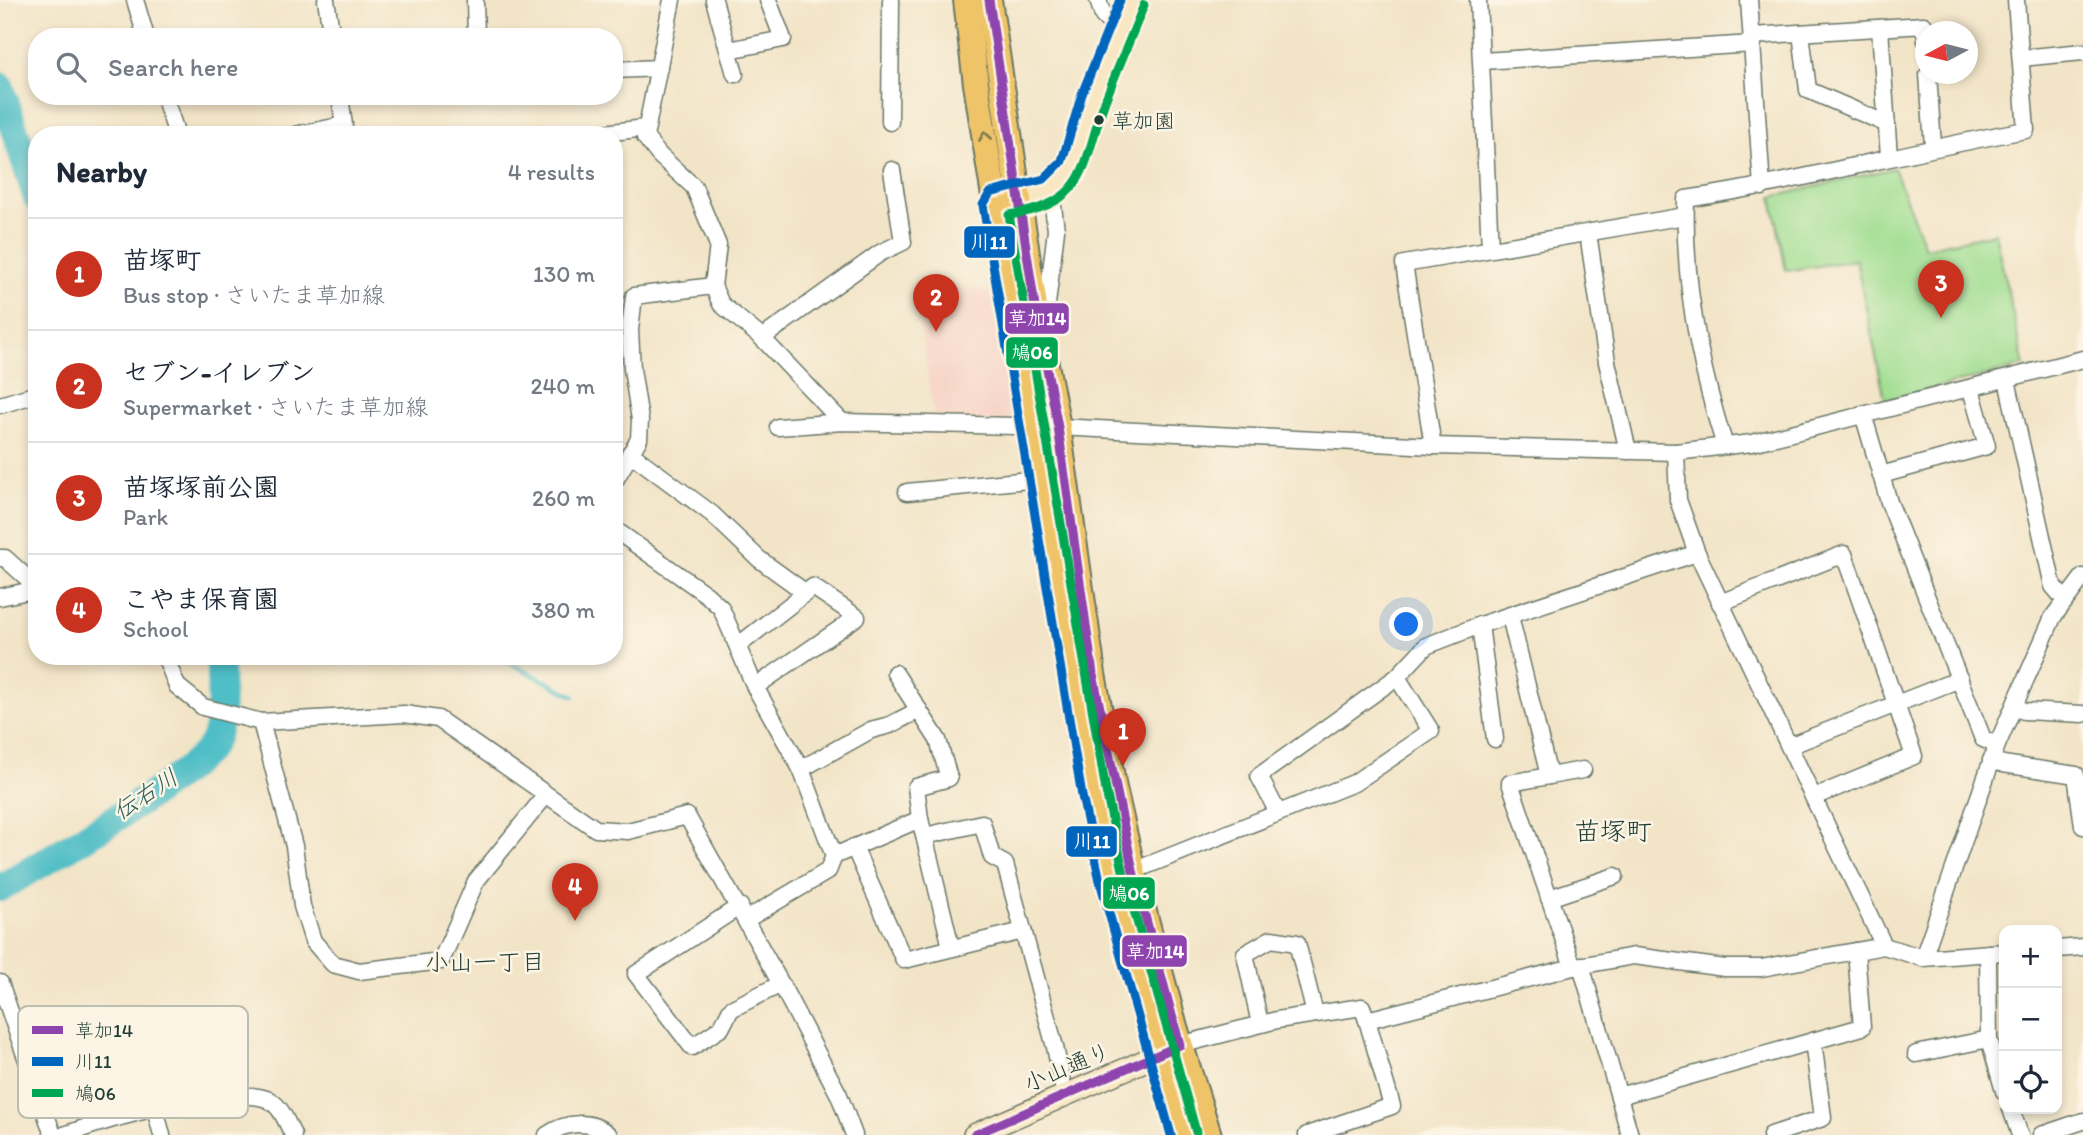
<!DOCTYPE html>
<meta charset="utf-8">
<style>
:root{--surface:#fff;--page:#f6f6f7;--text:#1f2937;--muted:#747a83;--line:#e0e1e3;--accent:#c8321e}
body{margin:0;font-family:Itim,"Klee One",sans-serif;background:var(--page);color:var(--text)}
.controls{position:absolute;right:21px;bottom:21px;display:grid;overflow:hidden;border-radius:14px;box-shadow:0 4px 10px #0003}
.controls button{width:63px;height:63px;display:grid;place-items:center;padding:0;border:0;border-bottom:2px solid var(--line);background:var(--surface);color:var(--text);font:35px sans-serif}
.compass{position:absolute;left:1915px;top:21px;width:63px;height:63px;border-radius:50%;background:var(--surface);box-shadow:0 4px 10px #0003;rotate:263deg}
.you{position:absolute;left:1407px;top:625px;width:24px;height:24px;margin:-18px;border:5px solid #fff;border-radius:50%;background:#1a73e8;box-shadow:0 0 0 10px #1a73e833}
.badge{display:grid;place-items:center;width:46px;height:46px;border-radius:50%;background:var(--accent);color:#fff;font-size:23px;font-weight:700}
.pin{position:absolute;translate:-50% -58px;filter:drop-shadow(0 2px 4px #0008)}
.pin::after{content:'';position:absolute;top:37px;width:24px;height:21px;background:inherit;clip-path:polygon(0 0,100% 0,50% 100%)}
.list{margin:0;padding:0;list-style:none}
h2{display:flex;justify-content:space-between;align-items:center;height:91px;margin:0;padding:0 28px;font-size:30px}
h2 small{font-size:23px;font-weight:400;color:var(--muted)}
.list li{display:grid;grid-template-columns:46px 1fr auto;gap:21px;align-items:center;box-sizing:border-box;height:112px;padding:0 28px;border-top:2px solid var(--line)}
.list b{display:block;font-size:26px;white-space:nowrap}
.list p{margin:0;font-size:23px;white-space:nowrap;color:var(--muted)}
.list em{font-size:23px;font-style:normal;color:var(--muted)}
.icon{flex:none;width:38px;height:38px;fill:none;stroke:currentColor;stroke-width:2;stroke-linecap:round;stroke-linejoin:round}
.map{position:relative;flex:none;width:2083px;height:1135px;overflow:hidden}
.search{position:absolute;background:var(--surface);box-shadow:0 4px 10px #0003;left:28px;top:28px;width:595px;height:77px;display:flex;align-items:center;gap:18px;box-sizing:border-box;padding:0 24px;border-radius:28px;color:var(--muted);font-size:26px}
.panel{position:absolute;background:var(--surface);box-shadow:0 4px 10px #0003;left:28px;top:126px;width:595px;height:539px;border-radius:28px}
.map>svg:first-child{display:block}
.built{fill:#f6d2c4}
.green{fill:#a0de92;stroke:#608e63;stroke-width:2}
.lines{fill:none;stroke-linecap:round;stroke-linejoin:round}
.stream{stroke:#50bec6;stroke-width:4.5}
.river{stroke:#50bec6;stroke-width:28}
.street-casing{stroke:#697767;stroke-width:19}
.secondary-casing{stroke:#697767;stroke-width:24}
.primary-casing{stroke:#697767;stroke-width:28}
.street{stroke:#fff;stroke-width:16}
.secondary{stroke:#f9e7c3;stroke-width:21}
.primary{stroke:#efc469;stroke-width:24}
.bus-1-casing{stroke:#fcf5e5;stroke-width:14}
.bus-2-casing{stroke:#fcf5e5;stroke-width:14}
.bus-3-casing{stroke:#fcf5e5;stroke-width:14}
.bus-1{stroke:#8e44ad;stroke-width:9}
.bus-2{stroke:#0065bd;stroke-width:9}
.bus-3{stroke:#00a651;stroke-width:9}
.oneway{stroke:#7d7a4c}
.bus-dot{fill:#1f3d34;stroke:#fcf5e5;stroke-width:2.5}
.labels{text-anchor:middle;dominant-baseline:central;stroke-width:5;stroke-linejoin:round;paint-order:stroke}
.bus-label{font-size:21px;fill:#1f3d34;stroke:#fcf5e5;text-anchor:start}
.street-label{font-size:23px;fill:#1f3d34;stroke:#fcf5e5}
.water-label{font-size:24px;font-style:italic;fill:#2b5d58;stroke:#fcf5e5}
.neighbourhood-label{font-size:24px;fill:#1f3d34;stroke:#fcf5e5}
.quarter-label{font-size:26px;fill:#1f3d34;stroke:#fcf5e5}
.key{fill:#fcf5e5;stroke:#babeb0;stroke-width:2}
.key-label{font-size:19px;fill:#1f3d34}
.line-badge{stroke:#fcf5e5;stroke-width:2.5}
.badge-label{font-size:19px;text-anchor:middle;font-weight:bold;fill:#fff}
</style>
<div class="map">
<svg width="2083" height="1135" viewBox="0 0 2083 1135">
<rect width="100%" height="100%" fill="#fcf5e5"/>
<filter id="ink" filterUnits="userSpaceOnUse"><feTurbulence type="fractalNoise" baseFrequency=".0143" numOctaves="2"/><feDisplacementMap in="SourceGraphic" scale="14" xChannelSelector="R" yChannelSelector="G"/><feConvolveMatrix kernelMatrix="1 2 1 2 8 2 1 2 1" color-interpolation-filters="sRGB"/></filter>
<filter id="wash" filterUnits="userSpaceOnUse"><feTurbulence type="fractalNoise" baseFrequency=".00686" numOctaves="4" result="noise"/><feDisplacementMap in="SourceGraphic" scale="28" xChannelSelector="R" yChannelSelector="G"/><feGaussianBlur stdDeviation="1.57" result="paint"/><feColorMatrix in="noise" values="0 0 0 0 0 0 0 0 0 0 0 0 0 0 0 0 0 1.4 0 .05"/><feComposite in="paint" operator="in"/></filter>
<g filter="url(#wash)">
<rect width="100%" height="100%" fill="#f2e4c7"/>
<path class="built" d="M938 284 991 293 1011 416 1008 422 935 420 916 301 940 298Z"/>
<path class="green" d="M1894 168 1925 248 1995 233 2024 366 1885 400 1856 260 1786 271 1772 197Z"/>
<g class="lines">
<path class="stream" d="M496 656 574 696"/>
<g class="river">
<path d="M0 86 37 198"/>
<path d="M0 888C39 865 198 774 213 742 225 718 219 682 220 656"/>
</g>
</g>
</g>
<g filter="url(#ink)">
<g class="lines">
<defs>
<g id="street">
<path d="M135 0 146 37"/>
<path d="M326 0 332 37"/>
<path d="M475 0 476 37"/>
<path d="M714 0 735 74"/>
<path d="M1098 0 1103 16 1119 32"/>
<path d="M1478 0 1490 248"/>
<path d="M1749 0 1762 187"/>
<path d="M1880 28 1889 157"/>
<path d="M1801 33 1808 90 1887 124"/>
<path d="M1752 36 1924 25 1926 41"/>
<path d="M729 50 783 39 768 0"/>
<path d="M2022 58 2083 52"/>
<path d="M1482 61 1753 44"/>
<path d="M614 70 659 68"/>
<path d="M1928 74 1933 146"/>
<path d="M164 96 177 135"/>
<path d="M890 122 891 0"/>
<path d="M295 135 344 125 340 96"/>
<path d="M588 135 645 128"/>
<path d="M1588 233 1607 362 1628 451"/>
<path d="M713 286 721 304 762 338 842 422"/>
<path d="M1035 307 1047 304 1056 230 1051 190"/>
<path d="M762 338 880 253 903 242 892 170"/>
<path d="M2007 380 2053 586 2064 599"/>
<path d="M0 405 37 394"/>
<path d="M1863 414 1889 502 1983 739 1997 745"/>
<path d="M778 427 842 422 1058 427 1433 446 1676 452 1752 443 2083 359"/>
<path d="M1433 446 1404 264 1685 216"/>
<path d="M1725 446C1700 368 1683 282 1686 199 1800 182 1912 150 2026 130L2016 0"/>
<path d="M1676 452 1678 500 1697 553 1884 946 1923 958 2004 952"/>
<path d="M630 453 712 514 759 559 806 593"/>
<path d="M1881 475 1987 446 1971 389"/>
<path d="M614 482 639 439 640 420 632 369 630 330 634 296 713 286 718 245 694 187 659 155 645 137 672 0"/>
<path d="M907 492 1039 479"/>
<path d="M614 529 707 595 721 608 755 687 801 769 834 856"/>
<path d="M0 558H5L37 587"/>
<path d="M0 597 37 589"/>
<path d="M1720 603 1844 554 1914 756 1814 797"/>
<path d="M1510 616 1549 776"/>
<path d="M1480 625 1495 739"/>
<path d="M739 645 813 587 857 617 755 687"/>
<path d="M165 656 177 686 203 707 261 722 404 714 438 719 596 829 628 831 687 816 781 984 839 1095 854 1135"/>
<path d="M895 673 938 740 949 778 916 787 920 819 951 947"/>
<path d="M2014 707 2024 711 2083 714"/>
<path d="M261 722 294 846 302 906 313 941 333 964 359 971 441 961 476 881 546 795"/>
<path d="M1789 746 1960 679"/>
<path d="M1991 760 2003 764 2076 775 2083 826"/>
<path d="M801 769 871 730 890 725 919 710"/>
<path d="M1278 813 1259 776 1397 677 1426 646 1480 625 1697 553"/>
<path d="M925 836 982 823 992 857 1005 864 1055 1047 1065 1096"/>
<path d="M854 847 904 960 1023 931"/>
<path d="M1133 871 1354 783 1431 731 1397 677"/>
<path d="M1549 898 1615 876"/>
<path d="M740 906 636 974 692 1047 721 1028 731 1009 781 984"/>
<path d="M747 919 828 871 834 856 920 819"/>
<path d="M2057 949 2083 947"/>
<path d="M1988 953 1989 1039 2004 1091"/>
<path d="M1923 958 1997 745 2053 617 2083 577"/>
<path d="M1581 965 1630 1135"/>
<path d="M1573 967 1510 783 1583 770"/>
<path d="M0 983 53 1135"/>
<path d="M1260 1024 1245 954 1271 939 1297 943 1315 1014"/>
<path d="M1180 1045 1277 1020 1362 1007 1367 1020 1573 967 1634 956 1725 968H1761L1884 946"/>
<path d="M1916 1054 1989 1039"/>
<path d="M1619 1096 1813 1041"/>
<path d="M155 1109 162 1135"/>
<path d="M2011 1109 2020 1135"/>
<path d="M64 1135C105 1120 230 1083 269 1100 281 1106 287 1123 293 1135"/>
<path d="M547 1135C565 1122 591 1119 609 1135"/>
<path d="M1307 1135 1392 1106 1367 1020"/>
<path d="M1771 1135 1823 1118 1813 1041 1862 1027 1856 951"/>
<path d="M2041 1135 2083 1121"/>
</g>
<g id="secondary">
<path d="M1003 203 1055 189 1073 167 1093 99 1133 0"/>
<path d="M974 1135 1174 1048"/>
</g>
<g id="primary">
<path d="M966 0 976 84 1031 428 1094 793 1112 878 1184 1135"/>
<path d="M989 0 1035 307 1058 427 1093 674 1114 788 1133 871 1175 1027 1209 1135"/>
</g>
</defs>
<use href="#street" class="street-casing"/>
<use href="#secondary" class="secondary-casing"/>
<use href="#primary" class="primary-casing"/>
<use href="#street" class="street"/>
<use href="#secondary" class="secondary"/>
<use href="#primary" class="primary"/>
<defs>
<path id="bus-1" d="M974 1135 1180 1045 1133 871 1093 674 1058 427 1035 307 989 0"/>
<path id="bus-2" d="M1120 0 1082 94 1062 161 1044 179 990 193 983 205 1082 796 1100 881 1171 1135"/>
<path id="bus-3" d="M1144 5C1131 37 1118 68 1105 101 1082 163 1090 204 1009 215L1106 791 1124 875 1196 1132"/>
</defs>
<use href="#bus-1" class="bus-1-casing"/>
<use href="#bus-2" class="bus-2-casing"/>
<use href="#bus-3" class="bus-3-casing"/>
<use href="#bus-1" class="bus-1"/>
<use href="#bus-2" class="bus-2"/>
<use href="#bus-3" class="bus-3"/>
</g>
<defs><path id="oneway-chevron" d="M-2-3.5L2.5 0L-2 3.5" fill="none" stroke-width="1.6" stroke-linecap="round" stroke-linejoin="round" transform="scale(1.75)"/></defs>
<use class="oneway" href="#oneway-chevron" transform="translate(985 136) rotate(-99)"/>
</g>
<circle class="bus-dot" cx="1099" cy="120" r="6"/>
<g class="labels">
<g class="bus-label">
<text x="1112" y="120">草加園</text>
</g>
<g class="street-label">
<text transform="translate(1067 1067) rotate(-23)">小山通り</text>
</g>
<g class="water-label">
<text transform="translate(145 794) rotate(-33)">伝右川</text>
</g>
<g class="neighbourhood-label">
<text x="485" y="961">小山一丁目</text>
</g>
<g class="quarter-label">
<text x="1613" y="831">苗塚町</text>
</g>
</g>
<rect x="18" y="1006" width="230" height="112" rx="10" class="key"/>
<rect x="32" y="1026" width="31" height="8" fill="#8e44ad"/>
<rect x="32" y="1057" width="31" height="9" fill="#0065bd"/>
<rect x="32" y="1089" width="31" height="8" fill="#00a651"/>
<g class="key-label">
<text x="75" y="1037">草加14</text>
<text x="75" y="1068">川11</text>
<text x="75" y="1100">鳩06</text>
</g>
<g class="line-badge">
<rect x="963" y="225" width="53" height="34" rx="7" fill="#0065bd"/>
<rect x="1004" y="302" width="66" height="33" rx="7" fill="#8e44ad"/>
<rect x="1005" y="336" width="54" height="33" rx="7" fill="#00a651"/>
<rect x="1065" y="825" width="53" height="33" rx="7" fill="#0065bd"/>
<rect x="1102" y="876" width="54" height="34" rx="7" fill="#00a651"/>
<rect x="1121" y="934" width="67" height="34" rx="7" fill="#8e44ad"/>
</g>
<g class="badge-label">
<text x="989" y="249">川11</text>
<text x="1037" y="325">草加14</text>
<text x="1032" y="359">鳩06</text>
<text x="1092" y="848">川11</text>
<text x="1129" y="900">鳩06</text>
<text x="1155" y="958">草加14</text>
</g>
</svg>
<div class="controls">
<button>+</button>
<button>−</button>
<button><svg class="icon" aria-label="locate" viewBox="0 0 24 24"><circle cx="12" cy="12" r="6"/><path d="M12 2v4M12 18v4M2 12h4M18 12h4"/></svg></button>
</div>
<svg class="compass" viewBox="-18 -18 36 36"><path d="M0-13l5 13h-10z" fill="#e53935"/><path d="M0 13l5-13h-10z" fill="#747a83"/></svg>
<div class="you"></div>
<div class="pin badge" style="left:1123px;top:766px">1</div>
<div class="pin badge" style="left:936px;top:332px">2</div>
<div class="pin badge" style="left:1941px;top:318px">3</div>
<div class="pin badge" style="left:575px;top:921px">4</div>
<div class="search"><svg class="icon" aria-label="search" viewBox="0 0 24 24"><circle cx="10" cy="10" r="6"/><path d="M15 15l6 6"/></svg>Search here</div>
<section class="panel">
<h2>Nearby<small>4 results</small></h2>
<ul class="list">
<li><span class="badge">1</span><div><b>苗塚町</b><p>Bus stop · さいたま草加線</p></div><em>130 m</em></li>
<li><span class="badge">2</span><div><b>セブン-イレブン</b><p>Supermarket · さいたま草加線</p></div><em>240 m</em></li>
<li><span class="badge">3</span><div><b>苗塚塚前公園</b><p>Park</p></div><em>260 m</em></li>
<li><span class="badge">4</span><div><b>こやま保育園</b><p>School</p></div><em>380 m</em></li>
</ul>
</section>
</div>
